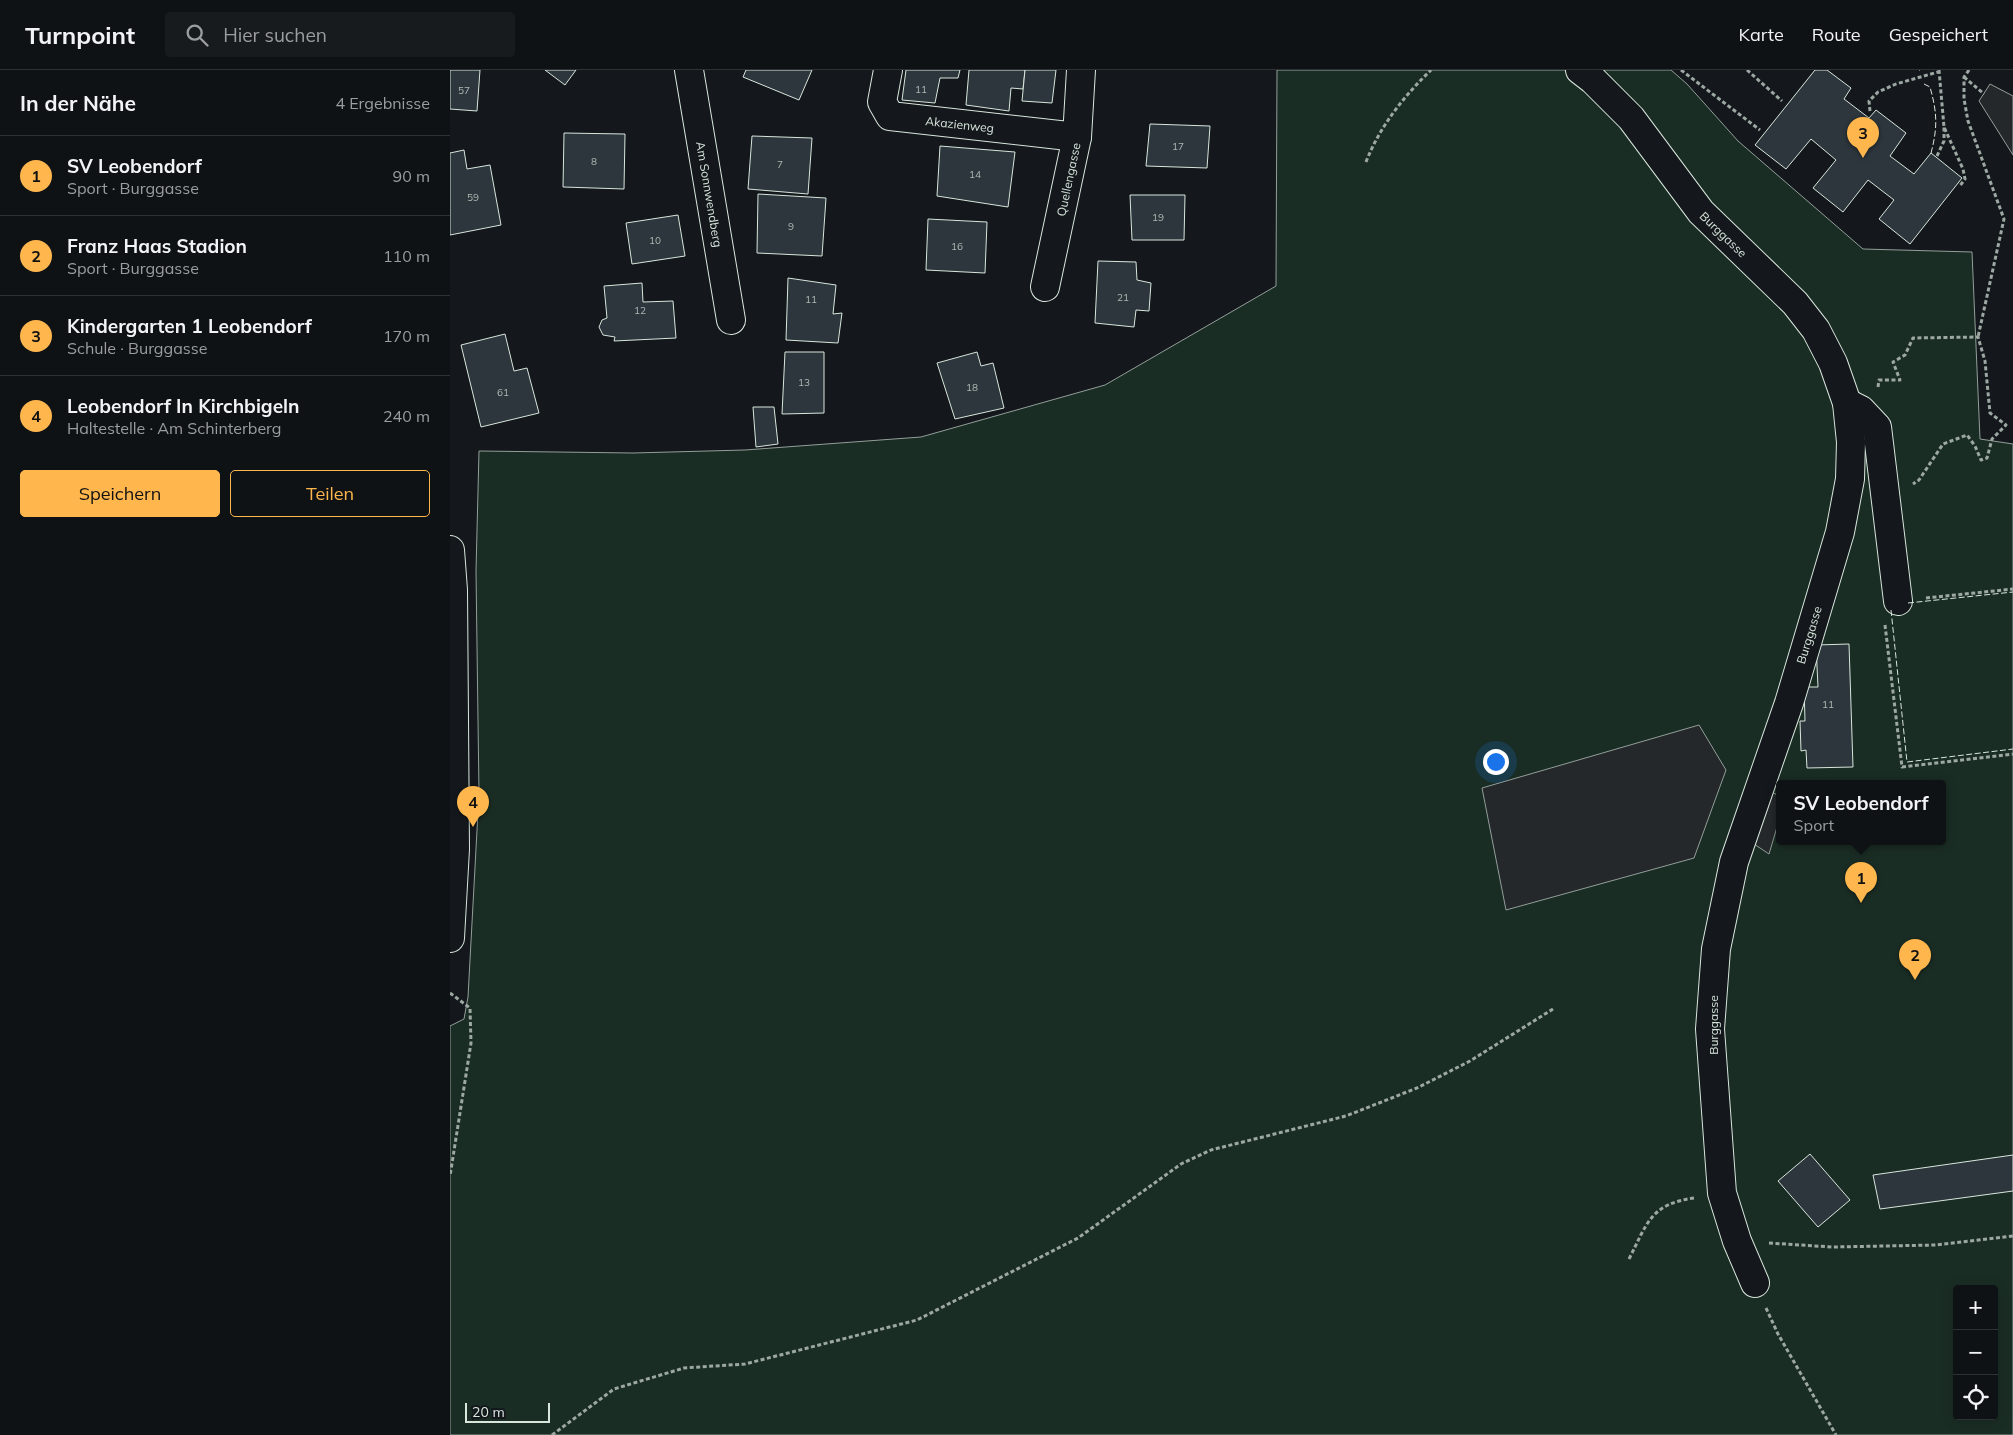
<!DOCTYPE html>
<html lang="de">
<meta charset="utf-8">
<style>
:root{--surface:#0f1215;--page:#181b1e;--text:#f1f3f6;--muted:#9b9ea0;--line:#2f3234;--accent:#ffb74d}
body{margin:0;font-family:Mulish,sans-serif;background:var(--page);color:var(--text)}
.controls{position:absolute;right:15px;bottom:15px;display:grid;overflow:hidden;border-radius:5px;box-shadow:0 2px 12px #0003}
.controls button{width:45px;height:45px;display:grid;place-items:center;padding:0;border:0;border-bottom:1px solid var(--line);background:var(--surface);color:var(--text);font:25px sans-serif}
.scale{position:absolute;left:15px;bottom:12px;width:85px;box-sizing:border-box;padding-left:5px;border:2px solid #d8e6dc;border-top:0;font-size:14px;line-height:18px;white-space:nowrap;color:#d8e6dc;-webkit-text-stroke:4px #14181c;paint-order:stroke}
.you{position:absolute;left:1045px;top:691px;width:18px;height:18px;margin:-12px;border:4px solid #fff;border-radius:50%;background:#1a73e8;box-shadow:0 0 0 8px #1a73e833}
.badge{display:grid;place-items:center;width:32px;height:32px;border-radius:50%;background:var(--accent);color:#111;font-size:16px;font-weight:700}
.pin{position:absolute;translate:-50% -41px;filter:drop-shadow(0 1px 2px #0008)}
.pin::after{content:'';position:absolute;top:26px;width:18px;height:15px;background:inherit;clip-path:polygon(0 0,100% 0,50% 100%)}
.popup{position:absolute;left:1326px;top:710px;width:170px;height:65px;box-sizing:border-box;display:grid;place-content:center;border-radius:5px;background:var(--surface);filter:drop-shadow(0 1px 4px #0005);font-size:16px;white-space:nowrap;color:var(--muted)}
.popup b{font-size:19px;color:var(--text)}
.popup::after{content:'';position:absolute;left:50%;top:100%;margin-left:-10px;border:10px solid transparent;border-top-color:var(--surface)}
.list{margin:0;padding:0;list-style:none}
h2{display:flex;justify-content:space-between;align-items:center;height:65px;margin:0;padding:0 20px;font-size:21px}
h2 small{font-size:16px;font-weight:400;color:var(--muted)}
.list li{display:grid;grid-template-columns:32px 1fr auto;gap:15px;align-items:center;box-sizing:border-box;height:80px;padding:0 20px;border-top:1px solid var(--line)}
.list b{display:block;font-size:19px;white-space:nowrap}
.list p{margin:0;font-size:16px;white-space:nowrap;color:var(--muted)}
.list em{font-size:16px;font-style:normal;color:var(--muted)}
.actions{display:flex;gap:10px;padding:15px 20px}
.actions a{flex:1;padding:11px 0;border:1px solid var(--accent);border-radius:5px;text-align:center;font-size:18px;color:var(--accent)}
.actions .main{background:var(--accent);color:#111}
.icon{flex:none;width:28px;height:28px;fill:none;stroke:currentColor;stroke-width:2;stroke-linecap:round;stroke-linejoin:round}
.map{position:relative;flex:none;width:1563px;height:1365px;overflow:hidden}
header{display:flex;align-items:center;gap:30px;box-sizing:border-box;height:70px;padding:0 25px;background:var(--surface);border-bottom:1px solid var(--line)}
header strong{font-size:24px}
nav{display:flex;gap:28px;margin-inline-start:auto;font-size:18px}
.search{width:350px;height:45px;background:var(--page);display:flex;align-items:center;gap:12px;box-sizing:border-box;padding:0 18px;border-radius:5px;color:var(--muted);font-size:19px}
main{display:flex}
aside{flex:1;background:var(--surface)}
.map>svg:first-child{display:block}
.green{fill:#1a2d24;stroke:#939e99;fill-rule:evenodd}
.parking{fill:#24282b;stroke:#939e99}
.building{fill:#2c363c;stroke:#d8e6dc}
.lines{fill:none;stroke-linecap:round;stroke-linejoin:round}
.minor-casing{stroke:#d8e6dc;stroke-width:30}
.major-casing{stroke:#d8e6dc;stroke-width:30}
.path{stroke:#9da8a2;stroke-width:3;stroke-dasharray:4 2.5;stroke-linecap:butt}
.minor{stroke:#14181c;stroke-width:28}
.major{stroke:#14181c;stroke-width:28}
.fence{stroke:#d8e6dc;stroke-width:1;stroke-dasharray:6 2.5;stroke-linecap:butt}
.labels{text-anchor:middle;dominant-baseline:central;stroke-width:4;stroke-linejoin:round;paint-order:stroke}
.number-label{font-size:10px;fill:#adbab4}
.street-label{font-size:12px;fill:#d8e6dc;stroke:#14181c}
</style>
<header>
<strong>Turnpoint</strong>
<div class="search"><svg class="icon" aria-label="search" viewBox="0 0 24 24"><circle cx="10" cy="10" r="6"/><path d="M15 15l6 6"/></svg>Hier suchen</div>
<nav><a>Karte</a><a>Route</a><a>Gespeichert</a></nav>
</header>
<main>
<aside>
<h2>In der Nähe<small>4 Ergebnisse</small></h2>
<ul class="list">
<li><span class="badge">1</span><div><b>SV Leobendorf</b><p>Sport · Burggasse</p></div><em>90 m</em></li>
<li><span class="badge">2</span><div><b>Franz Haas Stadion</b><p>Sport · Burggasse</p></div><em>110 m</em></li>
<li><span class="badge">3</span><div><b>Kindergarten 1 Leobendorf</b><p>Schule · Burggasse</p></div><em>170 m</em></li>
<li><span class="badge">4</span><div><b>Leobendorf In Kirchbigeln</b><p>Haltestelle · Am Schinterberg</p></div><em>240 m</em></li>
</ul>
<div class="actions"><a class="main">Speichern</a><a>Teilen</a></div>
</aside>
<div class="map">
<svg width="1563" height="1365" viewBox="0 0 1563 1365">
<rect width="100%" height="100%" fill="#14181c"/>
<path class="green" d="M827 0H1221L1237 14 1288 71 1413 179 1522 182 1530 369 1563 374V1365H0V956L14 949 18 927 29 723 26 501 29 381 183 383 295 380 471 367 655 315 826 216ZM1330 714H1492V772H1330ZM1507 1219H1544V1346H1507Z"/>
<g class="parking">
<path d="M1540 14 1563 26V85L1529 31Z"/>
<path d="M1249 655 1276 700 1244 788 1056 840 1032 718Z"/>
<path d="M1316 718 1330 727V747L1319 784 1298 770Z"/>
</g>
<g class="building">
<path d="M0 0H30L27 41 0 39Z"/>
<path d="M95 0H126L115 15Z"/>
<path d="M296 0H362L349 30 293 7Z"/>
<path d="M456 0H510L508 8H490L485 33 452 30Z"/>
<path d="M519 0H575L573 19 561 18 559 41 516 35Z"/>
<path d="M575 0H606L602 33 572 31Z"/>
<path d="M1365 0H1377L1401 18 1394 29 1419 48 1426 40 1456 63 1440 86 1464 104 1481 83 1512 108 1460 174 1429 149 1444 130 1418 110 1393 142 1363 118 1386 90 1361 69 1336 99 1305 75Z"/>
<path d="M700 54 760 56 757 98 696 96Z"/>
<path d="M114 63 175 64 174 119 113 117Z"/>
<path d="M302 66 362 68 358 124 298 119Z"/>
<path d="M490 76 565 82 558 137 487 126Z"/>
<path d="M14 80 17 99 40 95 51 155 0 165V83Z"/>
<path d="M308 124 376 128 372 186 307 183Z"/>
<path d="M680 125H735L734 170H682Z"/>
<path d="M228 145 235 186 182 194 176 153Z"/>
<path d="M478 149 537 152 535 203 476 200Z"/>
<path d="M648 191 686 192 687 210 701 213 699 241 686 240 684 257 645 253Z"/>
<path d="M338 208 386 215 383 244 392 243 388 273 336 270Z"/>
<path d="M192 213 193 232 223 231 226 268 164 271 165 267 153 265 149 257 152 250 157 248 154 216Z"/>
<path d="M55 264 64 301 77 298 89 343 31 357 11 275Z"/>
<path d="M335 282H374V343L332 344Z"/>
<path d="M527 282 531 296 543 293 554 338 505 349 487 293Z"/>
<path d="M303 337H324L328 374 306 377Z"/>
<path d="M1399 574 1403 697 1357 698 1356 680 1351 681 1350 651H1355L1354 617H1368L1366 575Z"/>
<path d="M1360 1084 1400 1130 1368 1157 1328 1111Z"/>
<path d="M1563 1085V1121L1430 1139 1423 1105Z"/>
</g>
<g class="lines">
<defs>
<g id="minor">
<path id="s1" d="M239 0 281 250"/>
<path id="s2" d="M438 0 432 32 440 46 627 67"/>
<path id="s3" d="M1130 0 1143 10 1181 48 1251 142 1345 233 1366 260 1383 293 1397 333 1401 372 1400 409 1390 462 1339 633 1284 792 1266 879 1260 959 1272 1123 1287 1171 1305 1213"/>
<path id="s4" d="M595 217 627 67 631 0"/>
<path d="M1397 333 1411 340 1427 357 1448 531"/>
</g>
<path id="major" d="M0 480 3 520 5 779 0 868"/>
</defs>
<use href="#minor" class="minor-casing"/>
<use href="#major" class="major-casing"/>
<g class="path">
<path d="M1231 0 1310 60"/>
<path d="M1297 0 1332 31"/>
<path d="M1489 0 1494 57 1513 99 1515 109 1509 117"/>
<path d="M1519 0 1514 7V29L1518 51 1554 149 1528 267"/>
<path d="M1514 7 1534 24"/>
<path d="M1420 41 1419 31 1428 22 1446 14 1488 2"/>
<path d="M1487 86 1494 71V57"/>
<path d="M916 92C930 56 954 26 981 0"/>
<path d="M1428 317 1429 310H1450L1443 292 1455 285 1463 268 1528 267 1535 291 1540 343 1556 355 1542 369 1537 388 1531 390 1525 376 1517 365 1493 374 1469 410 1463 414"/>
<path d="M1476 528 1563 519"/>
<path d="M1435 555 1452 697 1563 684"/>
<path d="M0 923 20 938 21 973 0 1106"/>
<path d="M1319 1173 1382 1177 1486 1175 1563 1166"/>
<path d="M1179 1189C1197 1154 1200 1134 1244 1128"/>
<path d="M1316 1238 1328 1264 1386 1365"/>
<path d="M102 1365 164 1319 234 1298 295 1294 467 1250 628 1168 731 1094 761 1080 896 1046 967 1018 1020 991 1103 939"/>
</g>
<use href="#minor" class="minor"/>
<use href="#major" class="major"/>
<g class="fence">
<path d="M1469 0H1470"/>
<path d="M1474 14 1480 17C1487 42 1488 57 1481 83"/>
<path d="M1458 533 1563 522"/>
<path d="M1441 540 1457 692 1563 679"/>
</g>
</g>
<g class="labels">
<g class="number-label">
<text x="471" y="19">11</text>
<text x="14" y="20">57</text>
<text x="728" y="76">17</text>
<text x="144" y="91">8</text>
<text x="330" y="94">7</text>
<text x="525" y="104">14</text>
<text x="23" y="127">59</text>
<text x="708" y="147">19</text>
<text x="341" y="156">9</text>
<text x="205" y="170">10</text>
<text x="507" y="176">16</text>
<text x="673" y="227">21</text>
<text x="361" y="229">11</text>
<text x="190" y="240">12</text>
<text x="354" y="312">13</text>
<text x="522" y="317">18</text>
<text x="53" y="322">61</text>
<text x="1378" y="634">11</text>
</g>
<g class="street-label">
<text stroke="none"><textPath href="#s2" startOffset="119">Akazienweg</textPath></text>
<text stroke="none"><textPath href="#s4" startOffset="110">Quellengasse</textPath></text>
<text stroke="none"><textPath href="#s1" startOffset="126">Am Sonnwendberg</textPath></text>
<text stroke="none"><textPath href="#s3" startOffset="219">Burggasse</textPath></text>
<text transform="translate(1359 565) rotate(-73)">Burggasse</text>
<text transform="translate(1263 955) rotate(-90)">Burggasse</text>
</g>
</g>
</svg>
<div class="controls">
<button>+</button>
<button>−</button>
<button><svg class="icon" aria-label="locate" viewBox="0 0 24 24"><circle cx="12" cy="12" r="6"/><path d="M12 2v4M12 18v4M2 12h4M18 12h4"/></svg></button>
</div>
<div class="scale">20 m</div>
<div class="you"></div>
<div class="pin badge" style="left:1411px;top:833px">1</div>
<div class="popup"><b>SV Leobendorf</b>Sport</div>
<div class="pin badge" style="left:1465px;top:910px">2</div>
<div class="pin badge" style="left:1413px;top:88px">3</div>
<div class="pin badge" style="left:23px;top:757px">4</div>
</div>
</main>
